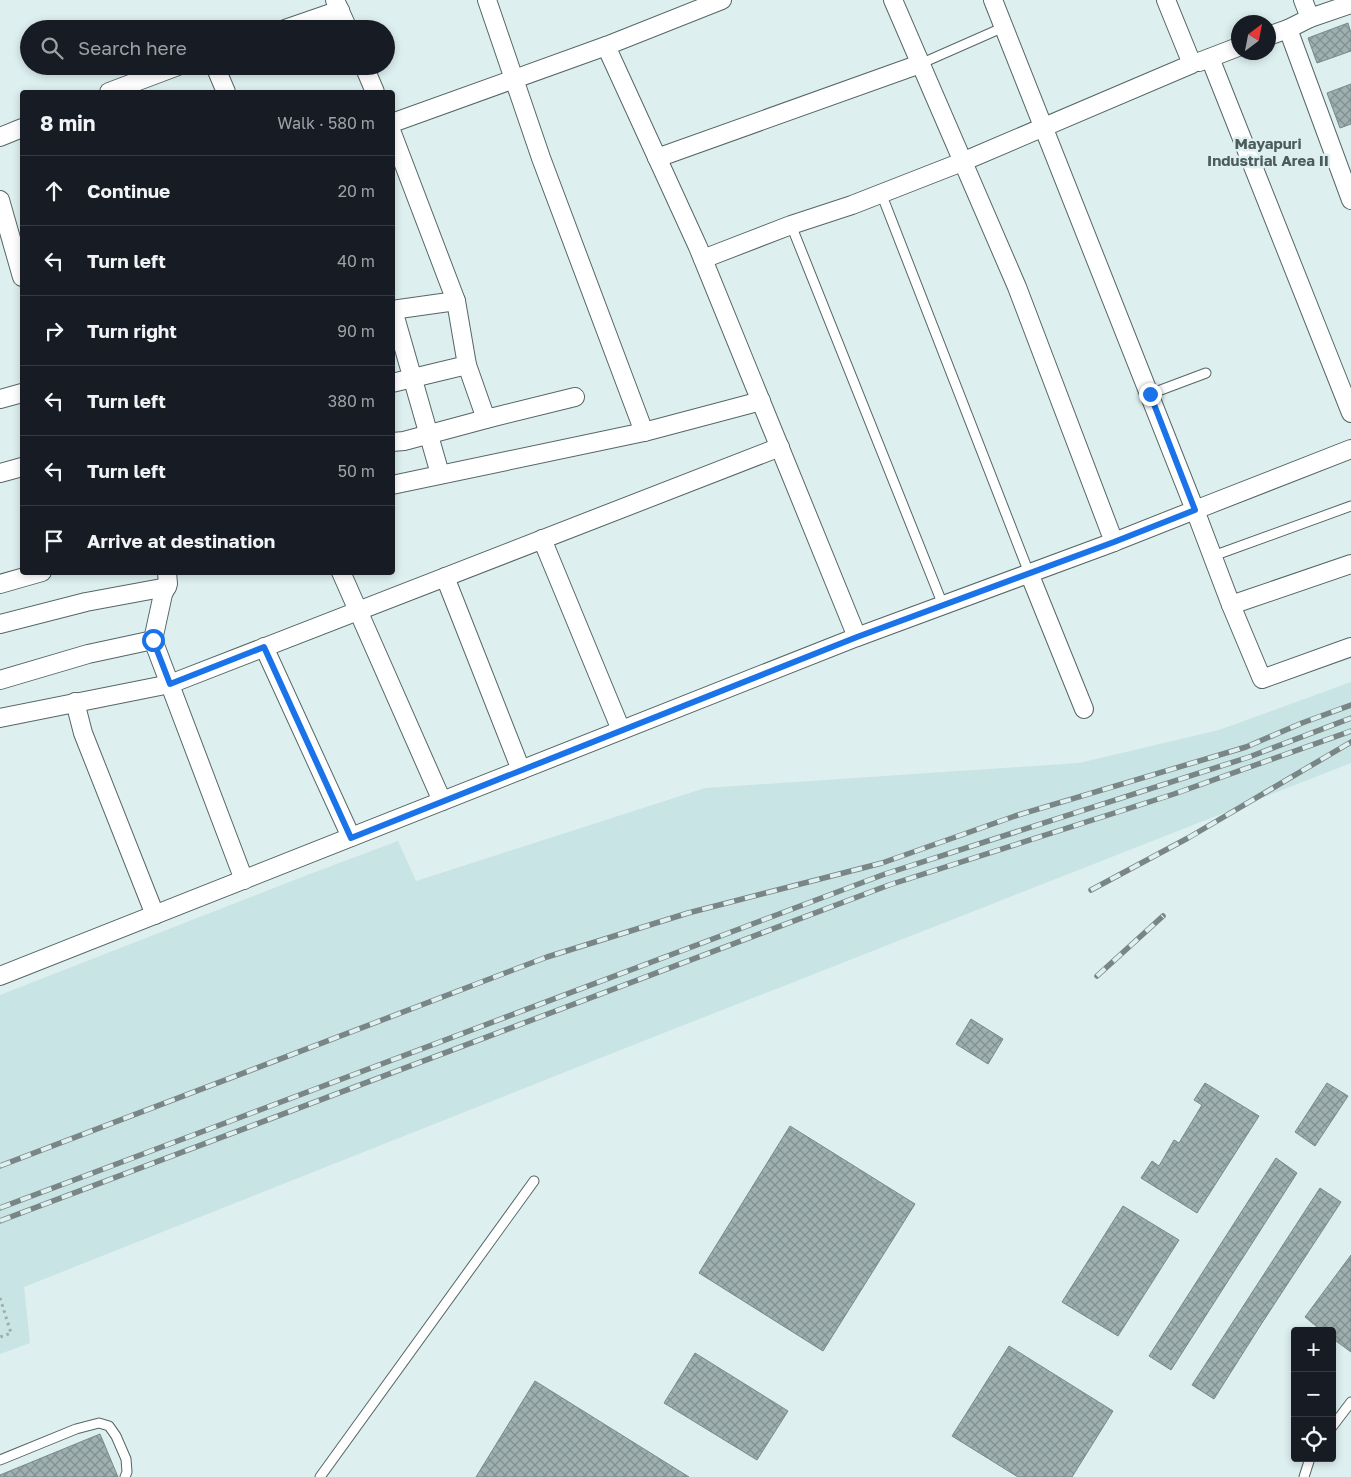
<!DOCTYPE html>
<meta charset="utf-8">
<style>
:root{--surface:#171b24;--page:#242831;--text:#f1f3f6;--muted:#9ea1a6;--line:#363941}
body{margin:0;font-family:"Golos Text",sans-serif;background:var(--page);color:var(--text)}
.controls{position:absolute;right:15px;bottom:15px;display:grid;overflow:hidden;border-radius:5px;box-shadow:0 2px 8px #0003}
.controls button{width:45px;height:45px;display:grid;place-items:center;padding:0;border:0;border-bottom:1px solid var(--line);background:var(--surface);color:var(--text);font:25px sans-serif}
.compass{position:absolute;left:1231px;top:15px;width:45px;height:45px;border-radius:50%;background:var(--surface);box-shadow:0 2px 8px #0003;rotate:32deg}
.stop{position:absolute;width:15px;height:15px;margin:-11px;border:4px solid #1a73e8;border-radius:50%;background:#fff}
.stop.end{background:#1a73e8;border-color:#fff;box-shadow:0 1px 5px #0008}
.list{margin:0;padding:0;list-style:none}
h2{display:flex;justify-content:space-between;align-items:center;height:65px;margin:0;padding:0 20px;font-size:21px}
h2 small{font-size:16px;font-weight:400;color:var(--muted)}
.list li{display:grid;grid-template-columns:32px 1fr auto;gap:15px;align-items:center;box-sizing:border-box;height:70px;padding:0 20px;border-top:1px solid var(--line)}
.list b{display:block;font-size:19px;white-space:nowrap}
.list em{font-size:16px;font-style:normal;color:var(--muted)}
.icon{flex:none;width:28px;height:28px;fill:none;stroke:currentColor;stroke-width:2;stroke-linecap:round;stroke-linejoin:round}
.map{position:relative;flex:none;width:1351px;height:1477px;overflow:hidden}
.search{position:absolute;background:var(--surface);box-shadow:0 2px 8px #0003;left:20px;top:20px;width:375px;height:55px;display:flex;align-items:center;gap:12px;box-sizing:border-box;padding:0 18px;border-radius:28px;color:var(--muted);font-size:19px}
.panel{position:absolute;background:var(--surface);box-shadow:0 2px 8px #0003;left:20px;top:90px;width:375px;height:485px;border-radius:5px}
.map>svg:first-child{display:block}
.built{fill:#c9e4e4}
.building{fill:url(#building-cross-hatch);stroke:#798a8a}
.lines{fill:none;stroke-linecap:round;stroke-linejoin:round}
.service-casing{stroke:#566666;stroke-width:11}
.minor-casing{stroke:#566666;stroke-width:20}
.path{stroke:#9caaaa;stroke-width:3;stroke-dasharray:2.5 4;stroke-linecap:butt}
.service{stroke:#fff;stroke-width:9}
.minor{stroke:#fff;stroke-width:18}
.rail-casing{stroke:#7a8686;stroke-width:5.5}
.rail{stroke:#ddefef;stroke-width:4;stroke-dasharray:11;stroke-linecap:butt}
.route{stroke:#1a73e8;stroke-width:6}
.labels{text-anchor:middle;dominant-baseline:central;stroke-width:5;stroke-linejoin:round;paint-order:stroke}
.neighbourhood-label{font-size:15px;font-weight:bold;fill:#4c5b5b;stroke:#ddefef}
</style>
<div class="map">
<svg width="1351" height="1477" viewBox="0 0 1351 1477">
<defs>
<pattern id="building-cross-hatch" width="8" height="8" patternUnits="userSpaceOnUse" patternTransform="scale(1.25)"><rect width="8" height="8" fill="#9fb0b0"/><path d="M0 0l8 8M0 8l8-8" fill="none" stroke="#818f8f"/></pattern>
</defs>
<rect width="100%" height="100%" fill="#ddefef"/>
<path class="built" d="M1351 682V763L623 1049 24 1287 30 1343 0 1354V995L310 874 398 841 416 881 705 788 1079 763 1219 730Z"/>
<g class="building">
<path d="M1348 23 1351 33V51L1317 63 1308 38Z"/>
<path d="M1351 84V124L1340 128 1327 93Z"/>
<path d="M971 1019 1003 1039 988 1064 956 1044Z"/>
<path d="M1205 1083 1259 1116 1197 1213 1141 1178 1152 1161 1159 1166 1174 1140 1179 1143 1202 1105 1194 1100Z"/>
<path d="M1327 1083 1348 1096 1315 1146 1295 1132Z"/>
<path d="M790 1126 915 1204 823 1351 699 1273Z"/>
<path d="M1276 1158 1297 1173 1171 1370 1149 1356Z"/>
<path d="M1320 1188 1341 1202 1260 1326 1214 1399 1192 1385Z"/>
<path d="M1123 1206 1179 1240 1118 1336 1062 1302Z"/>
<path d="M1351 1255V1352L1332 1338V1331H1322L1305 1317Z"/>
<path d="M1009 1346 1113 1411 1072 1477H1018L952 1436Z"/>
<path d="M695 1353 788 1411 757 1460 664 1403Z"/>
<path d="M535 1381 689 1477H476Z"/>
<path d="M100 1434 118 1477H0V1475Z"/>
</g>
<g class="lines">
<defs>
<g id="service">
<path d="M920 64 1004 27"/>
<path d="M881 193 1029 573"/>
<path d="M791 225 943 605"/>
<path d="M1150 394 1206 373"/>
<path d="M1213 556 1351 506"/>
<path d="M1332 1427 1351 1402"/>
<path d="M0 1460 76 1429 99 1423 109 1426 116 1436 126 1459 127 1472 125 1477"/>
<path d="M320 1477 534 1181"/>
<path d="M1304 1477 1310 1458"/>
</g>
<g id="minor">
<path d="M335 0 348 29"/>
<path d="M487 0 541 158 644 432"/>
<path d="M722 0 606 46 698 247 857 637"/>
<path d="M893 0 1017 287 1114 542"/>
<path d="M1303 0 1310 18"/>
<path d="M285 29 340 10"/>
<path d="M1288 29 1351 200"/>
<path d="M1268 36 1288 29 1310 18 1351 4"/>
<path d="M1210 58 1351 413"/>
<path d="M1199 62 1238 47"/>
<path d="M215 66 226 92"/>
<path d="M364 66 375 92"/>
<path d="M109 92 178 66"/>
<path d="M392 123 606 46"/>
<path d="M392 133 456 301 392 310"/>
<path d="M0 137 22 128"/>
<path d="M657 158 920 64"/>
<path d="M0 200 22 277"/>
<path d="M703 259 791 225 852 205 962 162 1192 64 1166 0"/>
<path d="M456 301 467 365 486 419 575 397"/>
<path d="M393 310 440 474"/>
<path d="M392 383 467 365"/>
<path d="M0 399 22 393"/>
<path d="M392 442 404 441 486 419"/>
<path d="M1351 449 1195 510 1231 605 1351 564"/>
<path d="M0 473 22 467"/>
<path d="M392 485 644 432 761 401"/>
<path d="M542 539 621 730"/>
<path d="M167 572 168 584 163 594 153 640 244 880"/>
<path d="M341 572 442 801"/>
<path d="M1029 573 1084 709"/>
<path d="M445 577 521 770"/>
<path d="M0 584 42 572"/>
<path d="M1231 605 1262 679 1351 647"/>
<path d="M0 624 86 602 167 587"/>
<path d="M264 647 351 837"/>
<path d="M0 680 88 654 153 640"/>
<path d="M75 702 83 733 155 915"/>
<path d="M0 718 170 684 780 447"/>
<path d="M0 976 857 637 1114 542 1195 510 993 0"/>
</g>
</defs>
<use href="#service" class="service-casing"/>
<use href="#minor" class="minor-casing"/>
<path class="path" d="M0 1298 11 1333 0 1337"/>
<use href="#service" class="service"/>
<use href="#minor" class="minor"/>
<defs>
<g id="rail">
<path d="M1091 890 1188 838 1351 742"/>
<path d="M1097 976 1163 916"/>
<path d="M0 1166 547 957 688 913 882 863 1015 816 1246 747 1302 723 1351 705"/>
<path d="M0 1208 885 874 1249 757 1351 718"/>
<path d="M0 1221 889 885 1174 794 1351 731"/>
</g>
</defs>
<use href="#rail" class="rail-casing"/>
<use href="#rail" class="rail"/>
</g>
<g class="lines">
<path class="route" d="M153 640 170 684 264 647 351 838 857 637 1114 542 1195 510 1150 394"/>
</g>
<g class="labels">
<g class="neighbourhood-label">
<text x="1268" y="143">Mayapuri<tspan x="1268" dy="17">Industrial Area II</tspan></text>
</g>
</g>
</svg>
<div class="controls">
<button>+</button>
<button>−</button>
<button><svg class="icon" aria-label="locate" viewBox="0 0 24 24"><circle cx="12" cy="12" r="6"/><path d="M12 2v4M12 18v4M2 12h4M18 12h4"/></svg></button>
</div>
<svg class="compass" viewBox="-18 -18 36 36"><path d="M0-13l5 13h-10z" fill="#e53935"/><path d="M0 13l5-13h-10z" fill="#9ea1a6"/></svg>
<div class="stop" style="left:153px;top:640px"></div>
<div class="stop end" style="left:1150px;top:394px"></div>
<div class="search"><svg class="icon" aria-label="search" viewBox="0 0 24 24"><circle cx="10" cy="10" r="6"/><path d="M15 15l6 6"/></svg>Search here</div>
<section class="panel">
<h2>8 min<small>Walk · 580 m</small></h2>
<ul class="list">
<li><svg class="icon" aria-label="ahead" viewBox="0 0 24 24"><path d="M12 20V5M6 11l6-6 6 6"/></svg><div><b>Continue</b></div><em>20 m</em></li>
<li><svg class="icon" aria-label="left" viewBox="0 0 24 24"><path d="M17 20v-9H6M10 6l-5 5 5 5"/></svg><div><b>Turn left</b></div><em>40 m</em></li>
<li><svg class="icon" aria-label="right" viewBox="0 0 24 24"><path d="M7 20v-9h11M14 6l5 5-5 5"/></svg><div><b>Turn right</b></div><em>90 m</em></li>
<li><svg class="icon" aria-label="left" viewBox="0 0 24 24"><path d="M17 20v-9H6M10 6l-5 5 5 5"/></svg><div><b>Turn left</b></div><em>380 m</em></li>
<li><svg class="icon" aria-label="left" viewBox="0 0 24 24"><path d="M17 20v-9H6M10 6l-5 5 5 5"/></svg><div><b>Turn left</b></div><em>50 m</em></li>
<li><svg class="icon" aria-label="arrive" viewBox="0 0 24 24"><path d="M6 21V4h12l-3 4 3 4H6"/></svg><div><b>Arrive at destination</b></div></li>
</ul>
</section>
</div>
